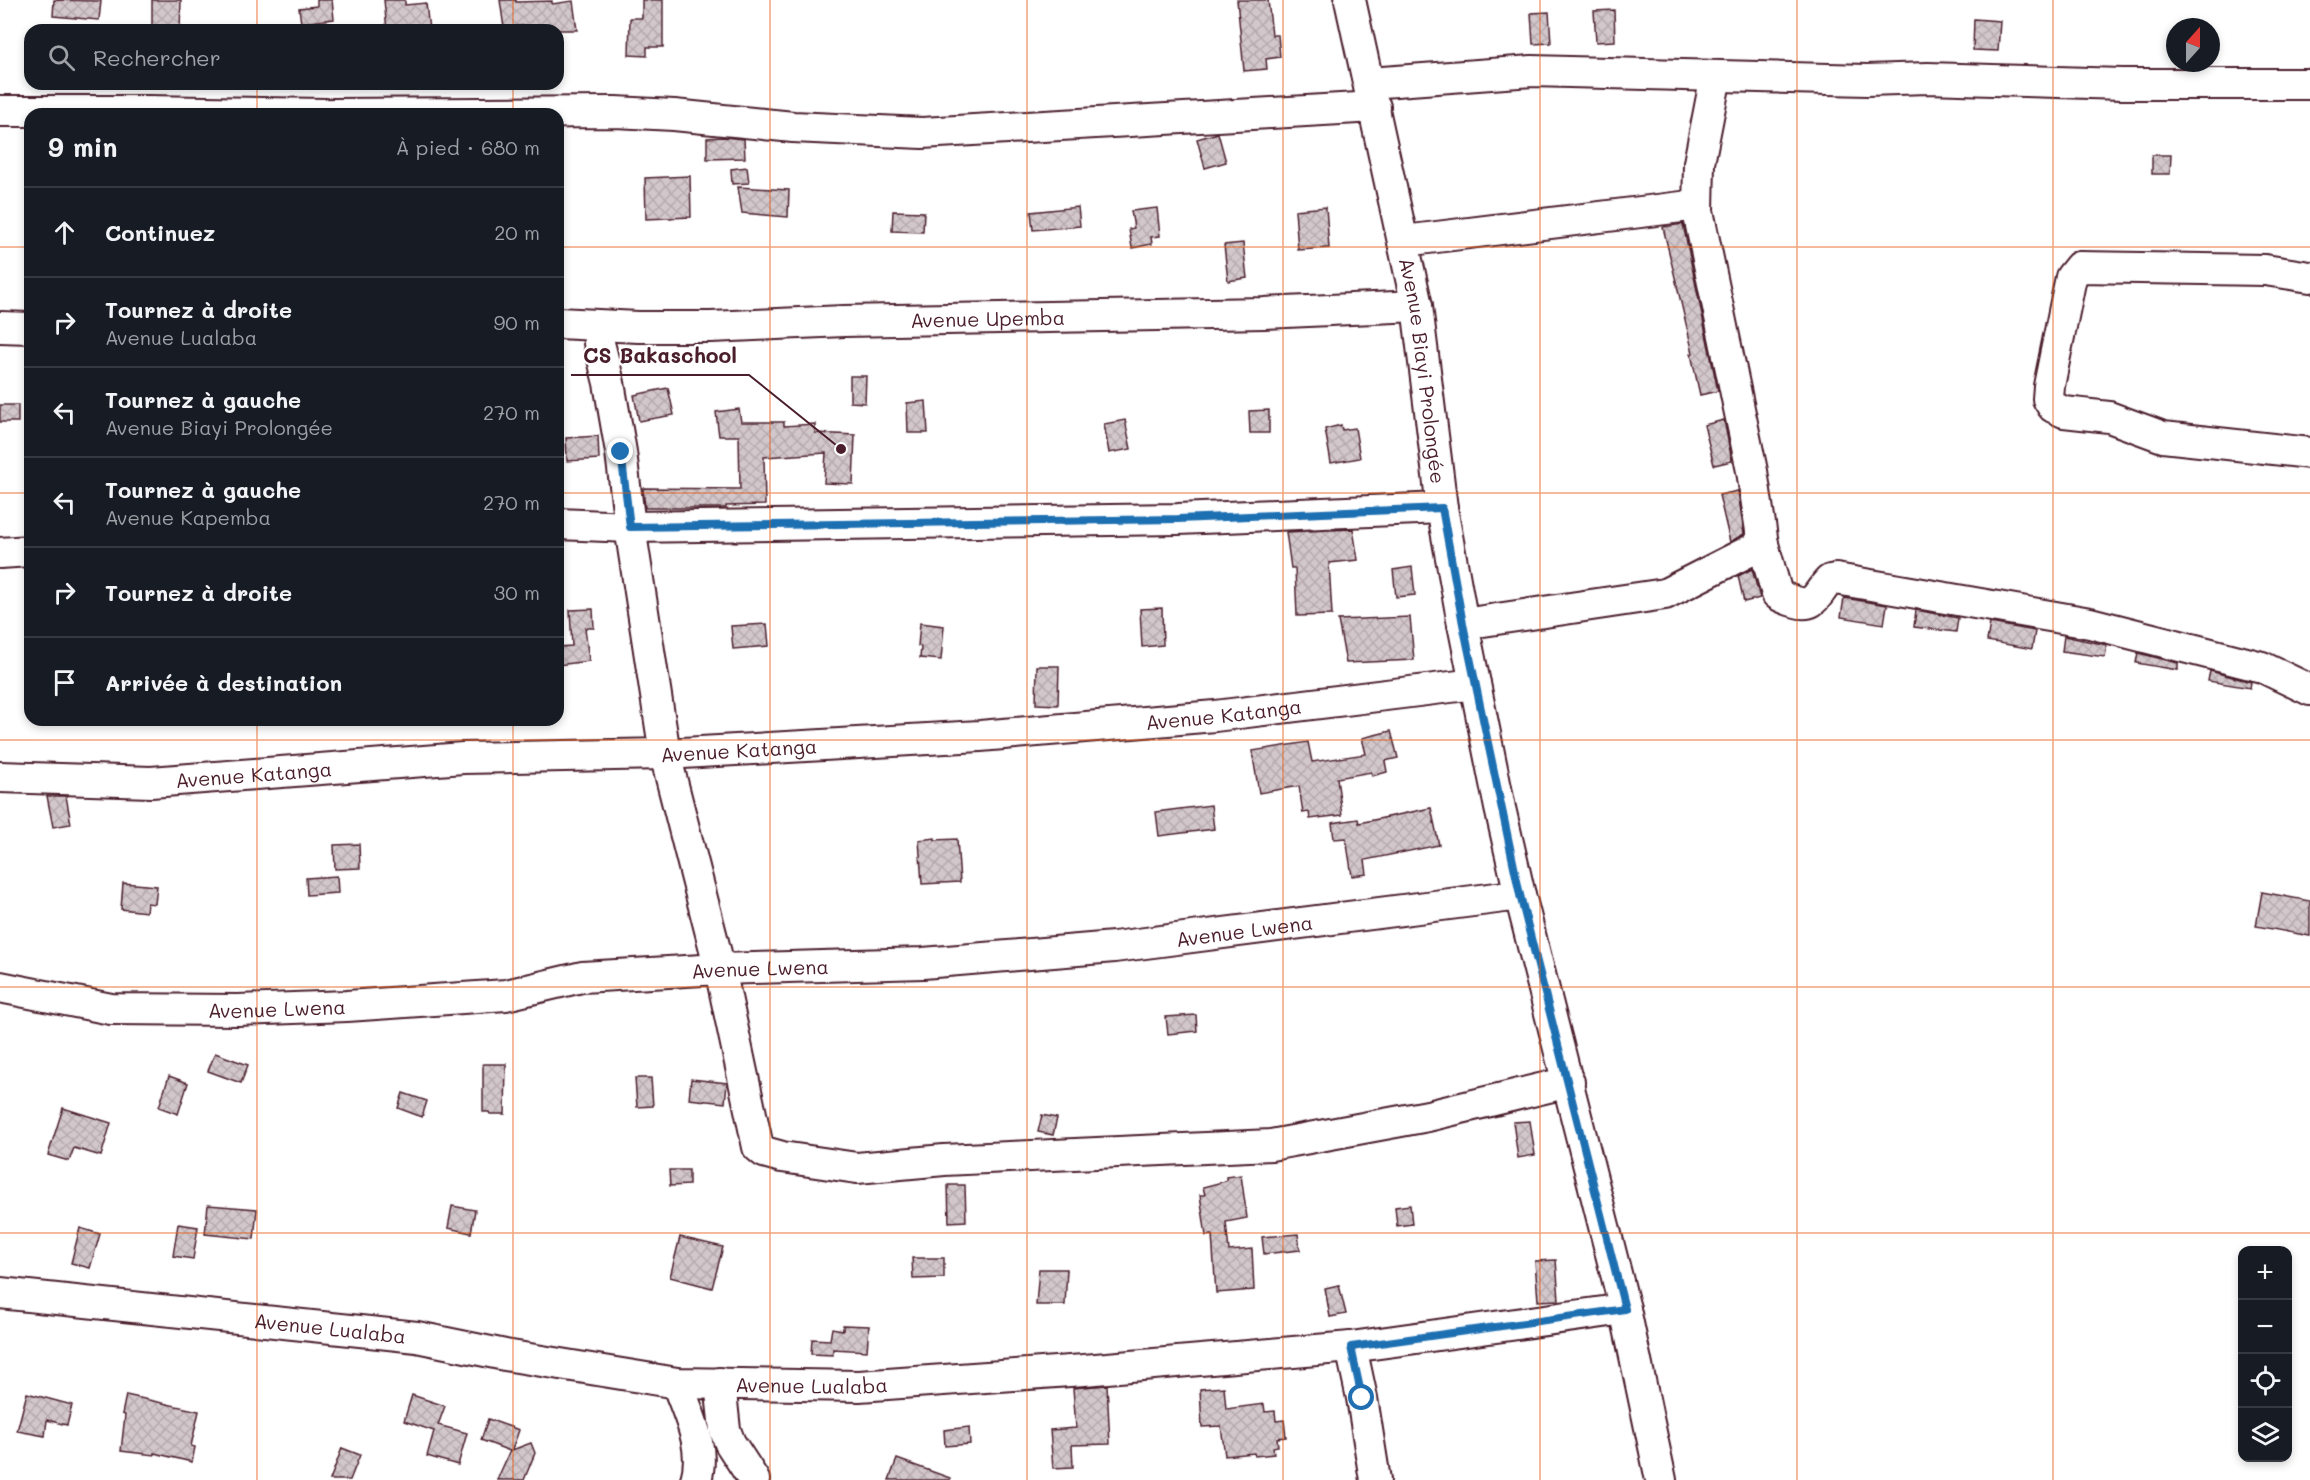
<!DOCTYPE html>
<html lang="fr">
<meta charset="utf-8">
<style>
:root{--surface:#171b24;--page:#20242c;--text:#f1f3f6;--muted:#9ea1a6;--line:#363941}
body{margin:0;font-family:Mali,sans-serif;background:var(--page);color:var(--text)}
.controls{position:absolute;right:18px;bottom:18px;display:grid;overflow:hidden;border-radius:12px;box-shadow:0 3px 9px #0003}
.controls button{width:54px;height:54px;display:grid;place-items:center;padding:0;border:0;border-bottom:2px solid var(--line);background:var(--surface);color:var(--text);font:30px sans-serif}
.compass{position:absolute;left:2166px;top:18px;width:54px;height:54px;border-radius:50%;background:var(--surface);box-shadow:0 3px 9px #0003;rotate:21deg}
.stop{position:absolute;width:18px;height:18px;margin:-14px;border:4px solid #1f6fb2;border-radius:50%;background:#fff}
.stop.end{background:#1f6fb2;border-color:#fff;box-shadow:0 2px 6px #0008}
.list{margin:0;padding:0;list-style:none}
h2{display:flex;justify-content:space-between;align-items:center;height:78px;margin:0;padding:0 24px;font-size:26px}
h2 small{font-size:20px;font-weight:400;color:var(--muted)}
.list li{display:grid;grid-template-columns:39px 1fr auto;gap:18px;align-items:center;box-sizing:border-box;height:90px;padding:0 24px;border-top:2px solid var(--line)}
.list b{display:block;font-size:22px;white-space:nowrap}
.list p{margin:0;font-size:20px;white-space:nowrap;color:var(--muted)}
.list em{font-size:20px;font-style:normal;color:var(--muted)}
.icon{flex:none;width:33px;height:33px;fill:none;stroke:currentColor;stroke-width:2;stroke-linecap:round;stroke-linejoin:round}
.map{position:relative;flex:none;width:2310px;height:1480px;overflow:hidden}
.search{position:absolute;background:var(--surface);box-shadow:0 3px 9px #0003;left:24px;top:24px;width:540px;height:66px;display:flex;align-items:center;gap:15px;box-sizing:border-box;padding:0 21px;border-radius:18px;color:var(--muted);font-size:22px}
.panel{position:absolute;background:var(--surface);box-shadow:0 3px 9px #0003;left:24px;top:108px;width:540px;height:618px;border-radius:18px}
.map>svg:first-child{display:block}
.building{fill:url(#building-cross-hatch);stroke:#4a1f2b;stroke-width:1.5}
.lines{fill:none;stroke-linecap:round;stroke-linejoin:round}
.minor-casing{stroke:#4a1f2b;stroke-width:34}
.minor{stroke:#fff;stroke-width:30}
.route{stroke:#1f6fb2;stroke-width:8}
.grid{fill:none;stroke:#e8590c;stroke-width:1.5;stroke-opacity:0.55}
.labels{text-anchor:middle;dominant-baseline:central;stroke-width:4.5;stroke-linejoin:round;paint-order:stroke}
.street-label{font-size:20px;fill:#4a1f2b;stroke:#fff}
.leader{fill:none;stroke:#4a1f2b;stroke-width:2}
.callout-dot{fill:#4a1f2b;stroke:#fff;stroke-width:2}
.callout-label{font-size:21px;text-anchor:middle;font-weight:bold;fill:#4a1f2b;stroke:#fff;stroke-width:4.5;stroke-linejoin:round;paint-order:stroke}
</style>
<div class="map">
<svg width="2310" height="1480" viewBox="0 0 2310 1480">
<defs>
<pattern id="building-cross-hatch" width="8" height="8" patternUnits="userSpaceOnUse" patternTransform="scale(1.5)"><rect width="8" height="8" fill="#d2c7cb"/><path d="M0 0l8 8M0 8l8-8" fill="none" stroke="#b6aaae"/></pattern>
</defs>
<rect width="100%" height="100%" fill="#fff"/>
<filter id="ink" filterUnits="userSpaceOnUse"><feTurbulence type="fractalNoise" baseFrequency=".0167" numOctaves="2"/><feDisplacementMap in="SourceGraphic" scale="12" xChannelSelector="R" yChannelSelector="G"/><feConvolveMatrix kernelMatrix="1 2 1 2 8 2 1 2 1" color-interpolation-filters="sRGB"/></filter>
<g filter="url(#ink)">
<g class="building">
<path d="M54 0 101 1 99 20 53 16Z"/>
<path d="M152 0H181L180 30H152Z"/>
<path d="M317 0H332L334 19 301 23 299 8 317 6Z"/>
<path d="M384 0H405V5L426 3 429 30H387Z"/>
<path d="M500 0H516V2L552 1V4L573 1 577 30H526V25L504 28Z"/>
<path d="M642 0H663V47H647V56L629 55 630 18H642Z"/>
<path d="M1237 0H1268L1272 35H1278L1280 57 1266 59 1267 69 1244 71Z"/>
<path d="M1614 10 1615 41 1596 42 1594 11Z"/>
<path d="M1549 12 1551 43 1533 44 1531 13Z"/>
<path d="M1974 19 2000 21 1998 51 1973 50Z"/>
<path d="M1218 133 1226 162 1205 168 1197 139Z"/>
<path d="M723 137 744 139 745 158 707 159V138Z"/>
<path d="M2152 155H2171L2170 174H2152Z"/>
<path d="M747 167 749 183 732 184 731 169Z"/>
<path d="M690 176 691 217 646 219 645 178Z"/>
<path d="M738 187 789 190 788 217 742 213Z"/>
<path d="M1078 207 1080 226 1033 230 1031 212Z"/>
<path d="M1326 207 1329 248 1298 250 1295 210Z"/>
<path d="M1157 208 1160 236 1151 237 1152 244 1132 248 1129 229 1134 228 1131 211Z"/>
<path d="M893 211 924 212 923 232 892 231Z"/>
<path d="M1683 224 1718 391 1700 395 1691 354 1693 353 1663 227Z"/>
<path d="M1243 243 1247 278 1228 281 1224 245Z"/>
<path d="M850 376H866L865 403 850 402Z"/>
<path d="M668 388 674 415 639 421 634 395Z"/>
<path d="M926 401 928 433H908L907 403Z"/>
<rect x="0" y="405" width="18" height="17"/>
<path d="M739 409 741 422H784V426L815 424V433L855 435 853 484 824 483 826 453 764 457 765 505 726 506V508H645L643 488 740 489 739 436H719L716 412Z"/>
<path d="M1269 410V433H1250L1249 411Z"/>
<path d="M1125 420 1131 449 1109 453 1104 424Z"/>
<path d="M1724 420 1732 461 1714 465 1704 425Z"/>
<path d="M1341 425 1342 430 1355 428 1360 458 1331 463 1325 429Z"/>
<path d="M598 436 599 459 567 461 566 438Z"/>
<path d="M1738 491 1744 534 1730 542 1719 495Z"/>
<path d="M1353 529 1358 560 1329 563 1332 615 1297 616 1295 568H1291L1286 532Z"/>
<path d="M1412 567 1415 595 1396 597 1393 570Z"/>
<path d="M1752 569 1760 598 1744 602 1738 576Z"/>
<path d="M1844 598 1887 605 1884 624 1841 617Z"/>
<path d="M1162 608 1163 645 1142 647 1140 609Z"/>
<path d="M593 609 594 628H585L589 661 558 665V647L572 646 570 610Z"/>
<path d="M1916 610 1958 618 1956 632 1914 627Z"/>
<path d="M1410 617 1414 660 1346 663 1338 620Z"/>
<path d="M920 623 944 626 941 660 920 658 921 647 918 646Z"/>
<path d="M1990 623 2035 631 2032 649 1987 641Z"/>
<path d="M767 624 769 646 733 649 731 626Z"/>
<path d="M2064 636 2107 645 2105 657 2062 651Z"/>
<path d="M2138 653 2178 663V670L2136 663Z"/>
<path d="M1037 666H1059L1058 705 1036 704Z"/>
<path d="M2210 671 2251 682 2250 688 2208 681Z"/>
<path d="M1391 731 1398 758 1385 761 1387 772 1372 776 1371 772 1337 778 1342 815 1310 819 1309 812 1303 813 1299 786 1259 793 1252 751 1308 742 1312 762 1366 754 1362 738Z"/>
<path d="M47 796H66L71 824 53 827Z"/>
<path d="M1211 805 1214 829 1159 836 1156 812Z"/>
<path d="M1431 808 1439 845 1365 860 1367 874 1352 876 1346 838 1334 839 1332 823 1358 819 1359 823Z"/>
<path d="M935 838V840L957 839 960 882 922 884 919 840Z"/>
<path d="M359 844 360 868 335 869 334 845Z"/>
<path d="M337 876 338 893 307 895 306 878Z"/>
<path d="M123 883 157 886 155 904 147 903 146 912 121 909Z"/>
<path d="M2262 892 2310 901V936L2256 926Z"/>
<path d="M1196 1015 1197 1031 1168 1034 1166 1017Z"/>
<path d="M215 1053 248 1065 241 1083 208 1071Z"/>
<path d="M483 1064H506L505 1114H490L489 1112H483Z"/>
<path d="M169 1076 188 1083 178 1114 159 1107Z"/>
<path d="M635 1078H651L653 1106 637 1107Z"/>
<path d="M691 1079 727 1083 725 1103 689 1099Z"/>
<path d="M403 1093 427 1101 422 1117 398 1108Z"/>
<path d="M63 1108 111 1123 101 1156 74 1148 69 1161 48 1155Z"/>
<path d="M1042 1115 1057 1118 1053 1135 1038 1132Z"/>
<path d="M1530 1121 1535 1155 1518 1158 1513 1122Z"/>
<path d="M669 1170H689V1185L670 1186Z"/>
<path d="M1241 1175 1247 1218 1226 1222 1229 1251 1252 1249 1254 1290 1216 1293 1212 1235 1206 1236 1200 1195H1205L1203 1187 1226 1181V1177Z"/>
<path d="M948 1185H965L966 1221 949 1222Z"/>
<path d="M208 1205 257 1209 254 1239 205 1234Z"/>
<path d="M1410 1205 1412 1224 1397 1226 1395 1207Z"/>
<path d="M452 1206 475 1210 471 1233 448 1228Z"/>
<path d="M178 1224 198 1227 193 1259 173 1256Z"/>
<path d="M80 1228 100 1234 90 1268 71 1263Z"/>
<path d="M1298 1234 1300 1250 1264 1254 1262 1237Z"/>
<path d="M680 1237 723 1247 712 1288 670 1277Z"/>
<path d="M912 1258H944V1278L913 1279Z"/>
<path d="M1556 1260 1559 1300 1538 1301 1535 1261Z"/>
<path d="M1039 1269H1067L1065 1305H1036Z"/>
<path d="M1339 1285 1346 1314 1330 1317 1325 1288Z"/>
<path d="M843 1325 869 1326 867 1351 833 1349V1355L811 1354 812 1339 830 1340 832 1328 843 1330Z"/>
<path d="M1107 1385 1110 1444 1072 1445 1073 1467 1053 1468 1050 1430 1076 1428 1073 1388Z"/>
<path d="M1224 1387 1226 1409 1264 1404 1265 1412 1275 1411 1276 1421 1284 1420 1286 1437 1277 1438 1278 1446 1273 1447 1274 1454 1255 1456 1254 1453 1225 1456 1221 1426 1202 1427 1200 1389Z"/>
<path d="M27 1393 72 1405 67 1425 47 1420 45 1436 17 1431Z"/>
<path d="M126 1395 199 1411 191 1446 195 1447 192 1462 154 1453V1455L121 1451 125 1415 122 1414Z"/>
<path d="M412 1395 445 1406 438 1425 467 1433 458 1465 427 1456 434 1431 404 1421Z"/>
<path d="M488 1419 519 1430 512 1450 531 1443 535 1453 524 1480H497L510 1451 481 1440Z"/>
<path d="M969 1427 970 1444 945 1446 944 1430Z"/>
<path d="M342 1448 360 1455 350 1480H330Z"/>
<path d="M897 1459 950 1478V1480H889Z"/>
</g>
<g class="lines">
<defs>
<g id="minor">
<path id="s1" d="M1350 0 1417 306 1442 508 1463 624 1500 808 1520 895 1625 1309 1661 1480"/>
<path d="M1716 76 1699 163 1698 211 1752 471 1763 544 1777 594C1783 598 1789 600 1796 602 1816 608 1817 592 1830 580L1836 579 2090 623 2262 667 2310 690"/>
<path d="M1369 83 1532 71 1867 80 1928 78 2122 84H2310"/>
<path d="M0 111H148L326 114"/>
<path d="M333 114 615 112 674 115 793 127 922 133 1375 107"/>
<path d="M1404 241 1698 205"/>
<path d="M2310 277 2265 270 2079 267 2071 277 2049 386 2048 399 2053 407 2064 412 2109 417 2163 437 2310 453"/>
<path id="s2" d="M558 323 638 327H711L844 321 1264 313 1417 306"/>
<path d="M598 326 599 343 609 383 621 452 630 527 665 754 720 969 758 1147 764 1152 782 1157 857 1168 944 1160 1271 1145 1428 1116 1569 1082"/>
<path d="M0 327 30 328"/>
<path d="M558 524 630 527 1178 519 1442 508"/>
<path d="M0 553 30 551"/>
<path d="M1463 624 1665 594 1763 544"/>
<path id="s3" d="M0 777 151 782 463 758 665 754 980 736 1215 716 1475 684"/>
<path id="s4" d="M0 987 111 1009 238 1010 347 1006 506 995 582 977 720 969 923 963 1114 947 1520 895"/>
<path id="s5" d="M0 1293 417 1337 505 1355 677 1383 859 1386 1084 1370 1351 1347 1625 1309"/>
<path d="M1351 1347 1362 1398 1375 1480"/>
<path d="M677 1383C688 1414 706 1447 696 1480"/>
<path d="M720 1383 725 1430 730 1443 754 1480"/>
</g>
</defs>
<use href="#minor" class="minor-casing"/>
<use href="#minor" class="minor"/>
</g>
</g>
<g class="lines" filter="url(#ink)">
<path class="route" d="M621 452 630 527 1178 519 1442 508 1463 624 1520 895 1625 1309 1351 1347 1362 1398"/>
</g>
<path class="grid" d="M257 0V30M513 0V30M770 0V1480M1027 0V1480M1283 0V1480M1540 0V1480M1797 0V1480M2053 0V1480M257 84V114M513 84V114M0 247H30M558 247H2310M0 493H30M558 493H2310M257 720V1480M513 720V1480M0 740H2310M0 987H2310M0 1233H2310"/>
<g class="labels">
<g class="street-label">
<text stroke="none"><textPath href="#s2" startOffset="430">Avenue Upemba</textPath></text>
<text stroke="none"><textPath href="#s1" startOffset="378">Avenue Biayi Prolongée</textPath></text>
<text stroke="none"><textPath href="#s3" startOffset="1226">Avenue Katanga</textPath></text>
<text stroke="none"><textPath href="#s3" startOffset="740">Avenue Katanga</textPath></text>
<text stroke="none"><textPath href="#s3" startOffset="254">Avenue Katanga</textPath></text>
<text stroke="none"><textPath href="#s4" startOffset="1251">Avenue Lwena</textPath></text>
<text stroke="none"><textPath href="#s4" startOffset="765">Avenue Lwena</textPath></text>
<text stroke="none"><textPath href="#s4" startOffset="279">Avenue Lwena</textPath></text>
<text stroke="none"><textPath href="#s5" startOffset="332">Avenue Lualaba</textPath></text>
<text stroke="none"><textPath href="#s5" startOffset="818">Avenue Lualaba</textPath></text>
</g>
</g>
<path class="leader" d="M841 449L749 375H571"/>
<circle class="callout-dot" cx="841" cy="449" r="6"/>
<g class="callout-label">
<text x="660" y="363">CS Bakaschool</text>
</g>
</svg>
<div class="controls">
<button>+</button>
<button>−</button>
<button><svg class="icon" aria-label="locate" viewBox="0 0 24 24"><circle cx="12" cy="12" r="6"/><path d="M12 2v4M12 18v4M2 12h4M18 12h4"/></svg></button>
<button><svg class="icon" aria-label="layers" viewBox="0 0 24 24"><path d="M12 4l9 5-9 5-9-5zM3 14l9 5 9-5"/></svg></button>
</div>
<svg class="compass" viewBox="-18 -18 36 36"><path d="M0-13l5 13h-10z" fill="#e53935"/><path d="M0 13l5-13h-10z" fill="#9ea1a6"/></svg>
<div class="stop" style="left:1362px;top:1398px"></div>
<div class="stop end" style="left:621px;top:452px"></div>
<div class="search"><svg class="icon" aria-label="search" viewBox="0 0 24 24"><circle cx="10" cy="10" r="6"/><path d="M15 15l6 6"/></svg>Rechercher</div>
<section class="panel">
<h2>9 min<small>À pied · 680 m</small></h2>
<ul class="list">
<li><svg class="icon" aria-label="ahead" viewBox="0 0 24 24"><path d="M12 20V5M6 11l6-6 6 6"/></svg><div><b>Continuez</b></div><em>20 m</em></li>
<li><svg class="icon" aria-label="right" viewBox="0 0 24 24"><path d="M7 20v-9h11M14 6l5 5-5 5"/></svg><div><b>Tournez à droite</b><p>Avenue Lualaba</p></div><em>90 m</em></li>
<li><svg class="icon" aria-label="left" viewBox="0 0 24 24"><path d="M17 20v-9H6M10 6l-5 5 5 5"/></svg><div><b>Tournez à gauche</b><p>Avenue Biayi Prolongée</p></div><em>270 m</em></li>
<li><svg class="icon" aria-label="left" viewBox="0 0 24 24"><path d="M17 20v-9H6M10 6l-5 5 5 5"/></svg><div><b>Tournez à gauche</b><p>Avenue Kapemba</p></div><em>270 m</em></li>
<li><svg class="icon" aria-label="right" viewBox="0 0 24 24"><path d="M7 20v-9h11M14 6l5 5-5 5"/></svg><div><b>Tournez à droite</b></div><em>30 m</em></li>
<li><svg class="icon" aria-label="arrive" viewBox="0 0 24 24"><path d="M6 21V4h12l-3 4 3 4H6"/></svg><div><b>Arrivée à destination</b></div></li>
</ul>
</section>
</div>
